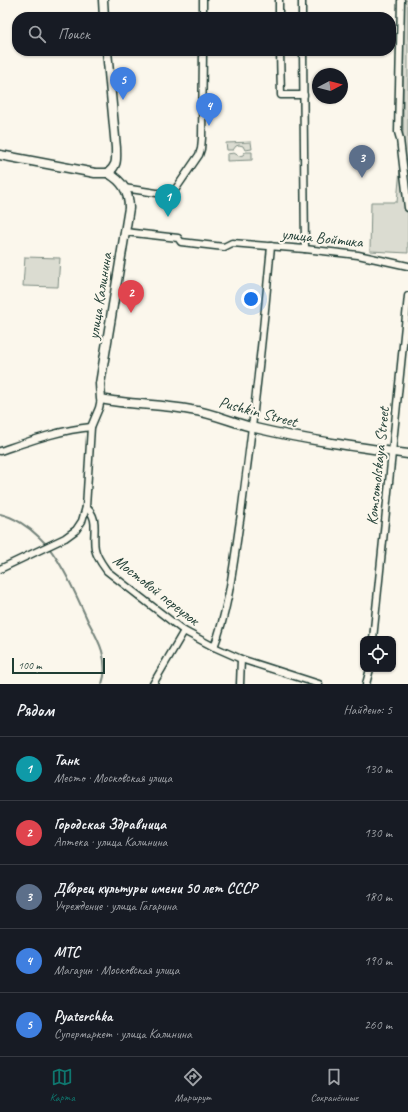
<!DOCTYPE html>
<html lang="ru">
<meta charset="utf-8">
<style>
:root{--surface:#171b24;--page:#20242c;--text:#f1f3f6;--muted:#9ea1a6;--line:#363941;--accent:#0f766e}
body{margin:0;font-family:Caveat,sans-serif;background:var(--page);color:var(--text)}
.controls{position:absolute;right:12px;bottom:12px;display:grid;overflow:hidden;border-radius:8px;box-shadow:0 1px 3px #0004}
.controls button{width:36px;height:36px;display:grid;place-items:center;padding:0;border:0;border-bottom:1px solid var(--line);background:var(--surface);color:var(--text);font:20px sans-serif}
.compass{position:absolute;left:312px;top:68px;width:36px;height:36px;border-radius:50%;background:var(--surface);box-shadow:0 1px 3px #0004;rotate:83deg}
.scale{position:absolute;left:12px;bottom:10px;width:93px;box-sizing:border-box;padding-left:4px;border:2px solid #1f3d34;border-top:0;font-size:11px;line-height:14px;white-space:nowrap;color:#1f3d34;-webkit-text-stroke:3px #fbf7ec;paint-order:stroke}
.you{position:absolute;left:251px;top:299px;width:14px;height:14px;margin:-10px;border:3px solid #fff;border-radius:50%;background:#1a73e8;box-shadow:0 0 0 6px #1a73e833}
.badge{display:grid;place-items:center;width:26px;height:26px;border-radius:50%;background:var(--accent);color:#fff;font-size:13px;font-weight:700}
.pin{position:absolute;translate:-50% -33px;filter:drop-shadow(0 1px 2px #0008)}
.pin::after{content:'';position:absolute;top:21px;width:14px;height:12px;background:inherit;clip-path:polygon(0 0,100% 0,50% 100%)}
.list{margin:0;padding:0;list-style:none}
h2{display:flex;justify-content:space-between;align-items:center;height:52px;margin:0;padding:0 16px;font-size:17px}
h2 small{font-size:13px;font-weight:400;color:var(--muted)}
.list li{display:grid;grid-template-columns:26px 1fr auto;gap:12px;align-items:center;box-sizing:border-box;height:64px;padding:0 16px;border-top:1px solid var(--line)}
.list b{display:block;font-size:15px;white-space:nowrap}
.list p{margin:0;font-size:13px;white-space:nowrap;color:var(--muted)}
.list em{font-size:13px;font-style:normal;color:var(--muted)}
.icon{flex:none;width:22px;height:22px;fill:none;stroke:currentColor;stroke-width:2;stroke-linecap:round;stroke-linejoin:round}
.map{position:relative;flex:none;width:408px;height:684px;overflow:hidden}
.search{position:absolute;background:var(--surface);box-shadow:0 1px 3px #0004;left:12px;right:12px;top:12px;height:44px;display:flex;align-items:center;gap:10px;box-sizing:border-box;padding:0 14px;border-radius:16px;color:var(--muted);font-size:15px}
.sheet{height:372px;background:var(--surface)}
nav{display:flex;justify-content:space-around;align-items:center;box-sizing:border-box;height:56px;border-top:1px solid var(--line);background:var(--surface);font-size:11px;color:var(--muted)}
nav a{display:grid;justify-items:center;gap:2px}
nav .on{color:var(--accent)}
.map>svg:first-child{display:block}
.green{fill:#dbdcd1;stroke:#7d8c82}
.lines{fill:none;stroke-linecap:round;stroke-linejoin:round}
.stream{stroke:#74847b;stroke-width:2}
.minor-casing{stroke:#1f3d34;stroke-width:9}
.major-casing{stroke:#1f3d34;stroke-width:11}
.minor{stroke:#fbf7ec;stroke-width:6}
.major{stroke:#fbf7ec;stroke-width:8}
.labels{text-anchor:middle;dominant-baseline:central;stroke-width:4;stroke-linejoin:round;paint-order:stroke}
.street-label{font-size:16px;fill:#1f3d34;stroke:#fbf7ec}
</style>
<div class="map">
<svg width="408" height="684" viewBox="0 0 408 684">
<rect width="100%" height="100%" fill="#fbf7ec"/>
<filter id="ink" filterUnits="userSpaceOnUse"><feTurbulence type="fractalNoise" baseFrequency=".025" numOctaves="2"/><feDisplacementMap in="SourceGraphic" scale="8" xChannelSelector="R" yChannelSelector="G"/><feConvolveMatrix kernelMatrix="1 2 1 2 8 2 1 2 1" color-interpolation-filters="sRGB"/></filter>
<g filter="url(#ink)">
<g class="green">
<path d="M403 0H408V253L370 251 371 202H397L403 135Z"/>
<path d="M251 142 252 149 245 150 243 146 239 145 236 146 233 150H227L226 143Z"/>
<path d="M245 152H252V160L227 161V154L234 153 239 156 243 155Z"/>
<path d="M25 257 60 258 58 287 23 286Z"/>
</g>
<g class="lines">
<path class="stream" d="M0 514C14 517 29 527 39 537 60 556 76 595 88 621 93 630 99 641 102 651 105 662 106 673 102 684"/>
<defs>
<g id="minor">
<path d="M279 0V17"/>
<path d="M302 0V17"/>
<path d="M401 0 398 132 400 139 408 208"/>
<path d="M203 17V0"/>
<path d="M280 51 281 95H304"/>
<path d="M303 51 305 249"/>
<path d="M124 188 163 194H169L175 190 199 155 201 149 202 138 203 51"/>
<path d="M125 232 178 238 181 242 224 247 232 243 305 249 358 255 408 266"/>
<path d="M0 451C30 441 60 430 91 427"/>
<path d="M86 507C100 519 92 533 95 549 97 558 102 564 107 571L184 631 214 647 241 659 319 684"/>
<path d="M0 569 65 538 76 530 82 521 86 507 91 427 99 408 101 399"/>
<path d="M373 639 408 296"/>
<path d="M214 647C230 605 234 558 241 514 253 425 263 336 271 246"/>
<path d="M153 684 184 631"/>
<path d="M240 684 241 659"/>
<path d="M366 684 370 669"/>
</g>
<g id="major">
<path d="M103 0 104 17"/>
<path d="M107 51 116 148C116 159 118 165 108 173"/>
<path d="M0 155 95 173H108"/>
<path d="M108 173C122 181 129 191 129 208L100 384 101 399C130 405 161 404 191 410 213 413 234 423 255 428 306 440 357 447 408 454"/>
</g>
</defs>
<use href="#minor" class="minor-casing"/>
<use href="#major" class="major-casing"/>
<use href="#minor" class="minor"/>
<use href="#major" class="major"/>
</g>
</g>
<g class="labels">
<g class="street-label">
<text transform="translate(322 238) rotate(6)">улица Войтика</text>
<text transform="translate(100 296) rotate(-81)">улица Калинина</text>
<text transform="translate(258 412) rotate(15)">Pushkin Street</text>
<text transform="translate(378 466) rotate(-84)">Komsomolskaya Street</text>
<text transform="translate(156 590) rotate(38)">Мостовой переулок</text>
</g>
</g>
</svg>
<div class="controls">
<button><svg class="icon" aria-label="locate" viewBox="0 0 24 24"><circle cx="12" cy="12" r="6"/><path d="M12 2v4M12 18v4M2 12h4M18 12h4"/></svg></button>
</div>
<svg class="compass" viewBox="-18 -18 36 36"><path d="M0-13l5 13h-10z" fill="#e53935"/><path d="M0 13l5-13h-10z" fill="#9ea1a6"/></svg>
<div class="scale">100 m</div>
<div class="you"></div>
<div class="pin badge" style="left:168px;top:217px;background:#0f9aa8">1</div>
<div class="pin badge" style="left:131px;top:313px;background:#e0444e">2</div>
<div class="pin badge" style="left:362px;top:178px;background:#5c6f8a">3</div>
<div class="pin badge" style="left:209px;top:126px;background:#3f7fe0">4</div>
<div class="pin badge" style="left:123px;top:100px;background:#3f7fe0">5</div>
<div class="search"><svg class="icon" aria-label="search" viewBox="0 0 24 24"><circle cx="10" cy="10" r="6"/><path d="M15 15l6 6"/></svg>Поиск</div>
</div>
<section class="sheet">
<h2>Рядом<small>Найдено: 5</small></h2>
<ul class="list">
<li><span class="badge" style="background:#0f9aa8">1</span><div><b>Танк</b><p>Место · Московская улица</p></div><em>130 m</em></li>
<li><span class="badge" style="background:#e0444e">2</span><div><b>Городская Здравница</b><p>Аптека · улица Калинина</p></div><em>130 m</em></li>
<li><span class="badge" style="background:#5c6f8a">3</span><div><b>Дворец культуры имени 50 лет СССР</b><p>Учреждение · улица Гагарина</p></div><em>180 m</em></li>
<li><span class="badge" style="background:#3f7fe0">4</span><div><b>МТС</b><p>Магазин · Московская улица</p></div><em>190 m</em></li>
<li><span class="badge" style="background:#3f7fe0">5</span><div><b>Pyaterchka</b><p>Супермаркет · улица Калинина</p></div><em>260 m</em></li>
</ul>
</section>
<nav>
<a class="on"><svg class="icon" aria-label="map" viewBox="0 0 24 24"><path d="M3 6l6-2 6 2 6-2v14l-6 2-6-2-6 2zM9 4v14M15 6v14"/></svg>Карта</a>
<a><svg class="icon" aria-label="directions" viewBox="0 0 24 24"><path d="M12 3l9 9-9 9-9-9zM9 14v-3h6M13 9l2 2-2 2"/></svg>Маршрут</a>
<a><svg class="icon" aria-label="saved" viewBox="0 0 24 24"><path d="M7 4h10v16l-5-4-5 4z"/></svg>Сохранённые</a>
</nav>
